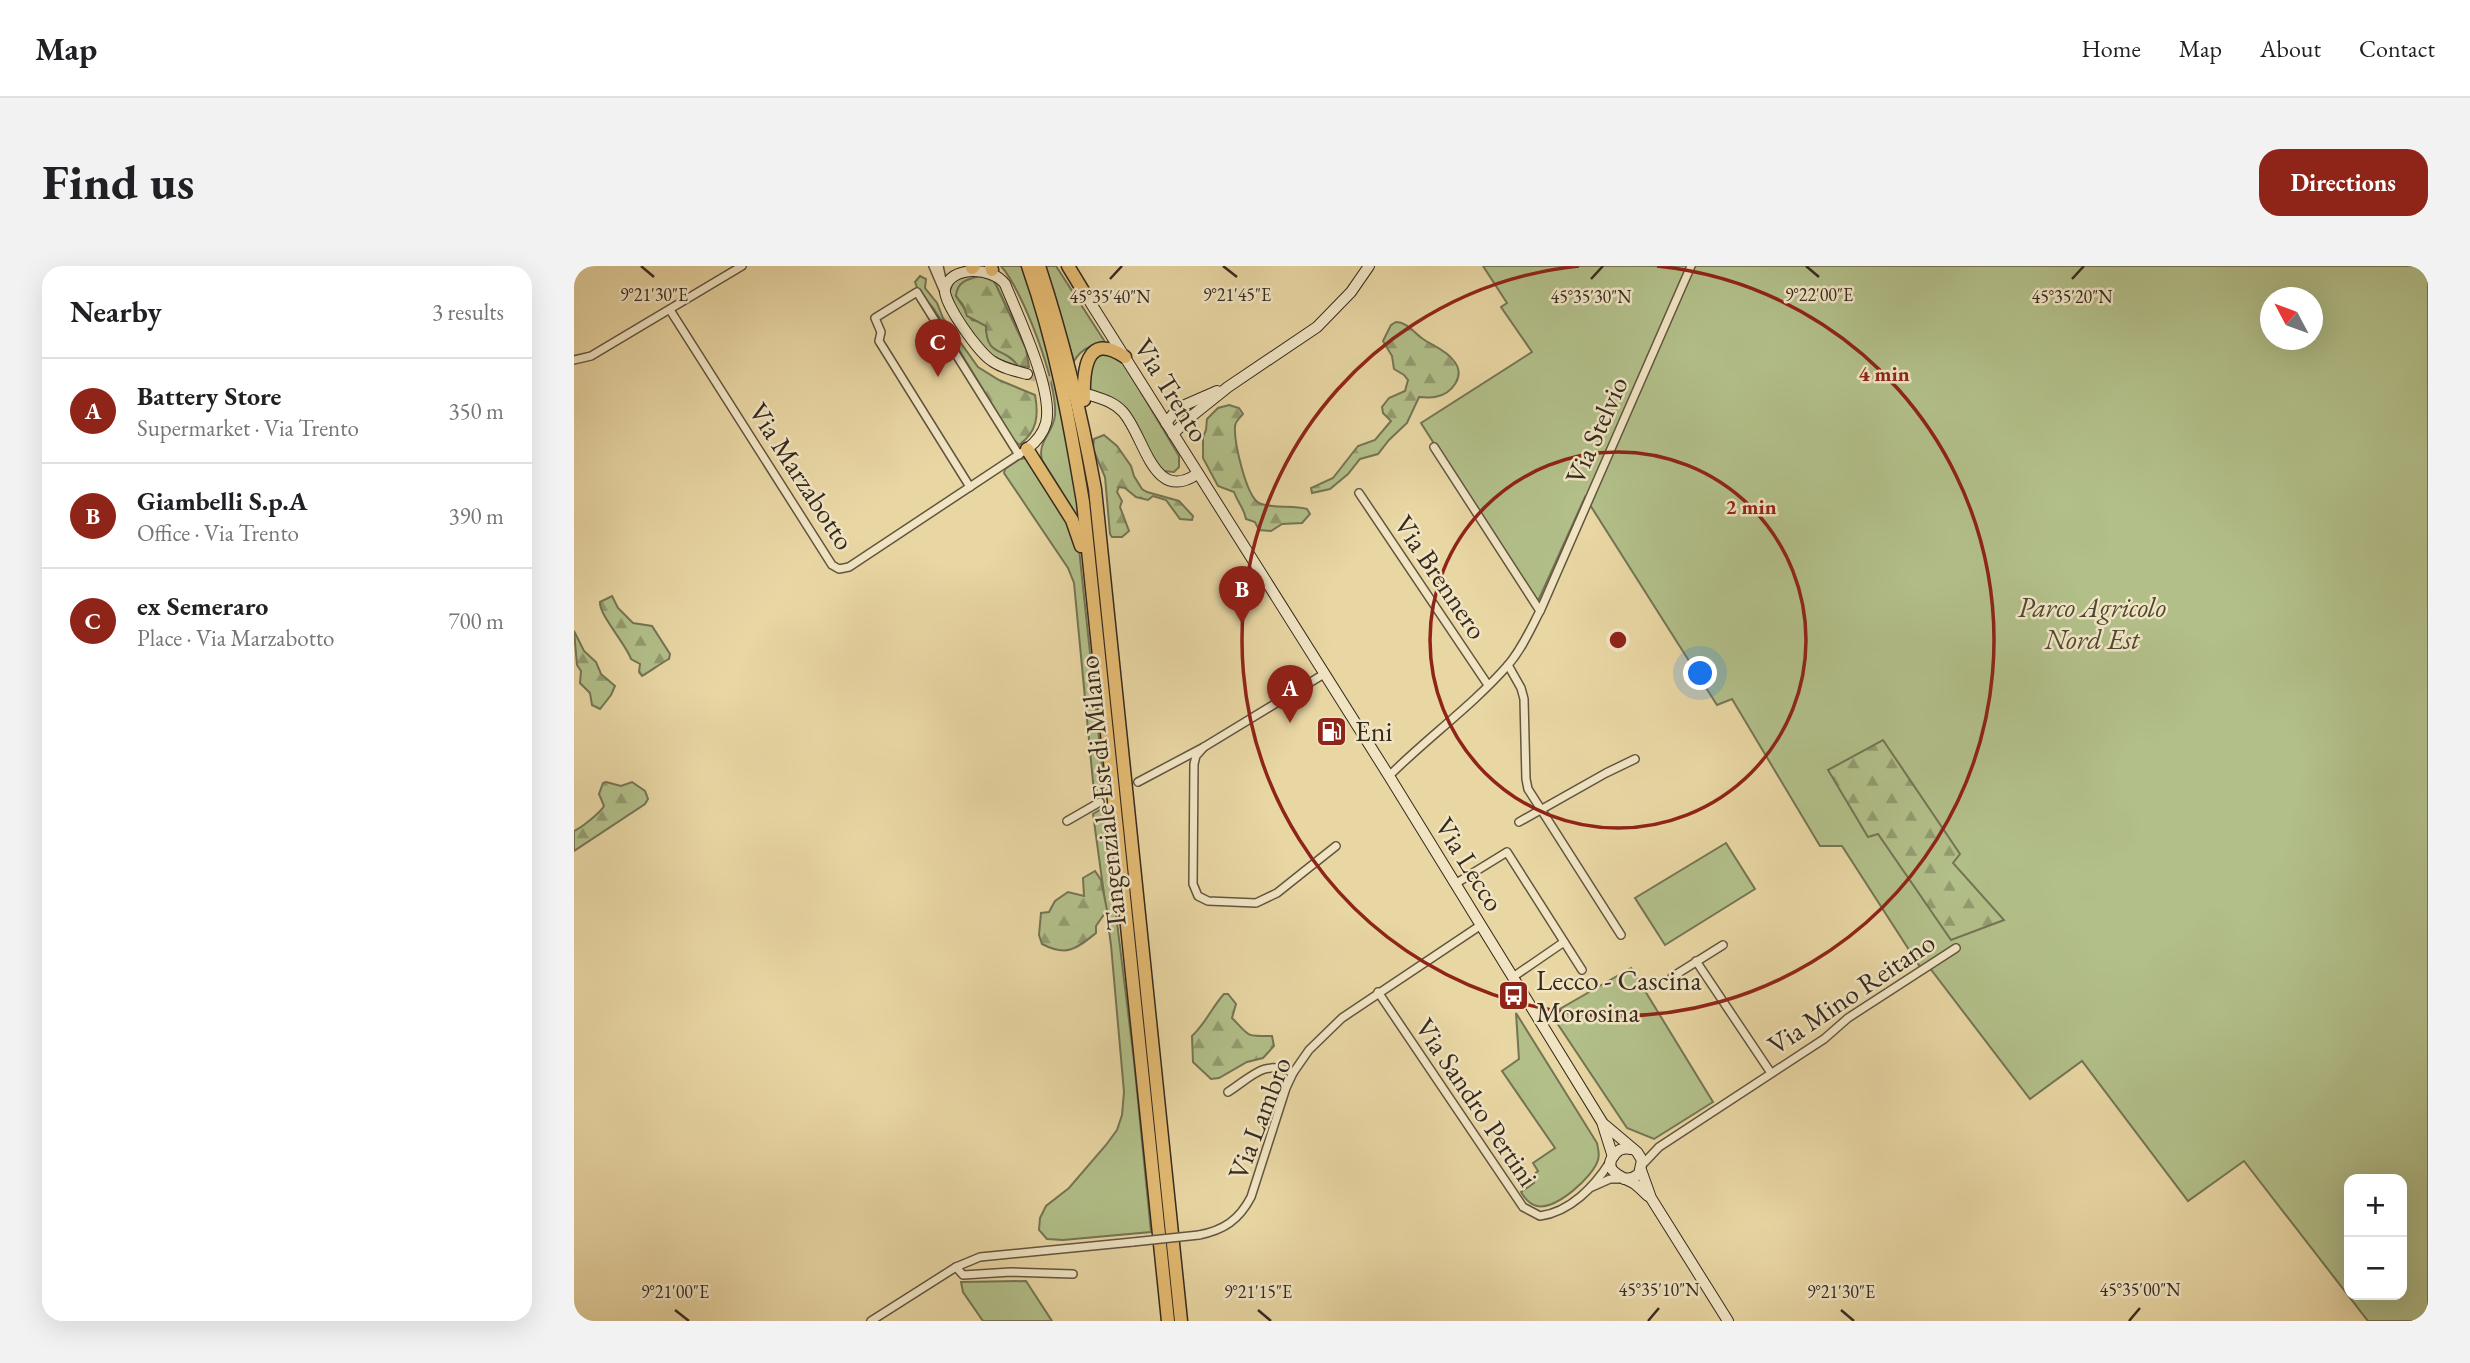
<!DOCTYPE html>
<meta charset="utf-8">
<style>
:root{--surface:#fff;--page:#f2f2f2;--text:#202124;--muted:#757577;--line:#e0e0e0;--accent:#8f2418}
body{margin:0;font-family:"EB Garamond",serif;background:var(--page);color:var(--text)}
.controls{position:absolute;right:21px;bottom:21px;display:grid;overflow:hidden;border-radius:14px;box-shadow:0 7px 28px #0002}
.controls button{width:63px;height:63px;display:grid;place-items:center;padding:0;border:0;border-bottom:2px solid var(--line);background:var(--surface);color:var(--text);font:35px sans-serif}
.compass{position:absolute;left:1686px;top:21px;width:63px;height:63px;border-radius:50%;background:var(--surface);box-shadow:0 7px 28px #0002;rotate:311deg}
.you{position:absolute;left:1127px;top:408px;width:24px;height:24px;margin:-18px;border:5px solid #fff;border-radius:50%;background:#1a73e8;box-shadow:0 0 0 10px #1a73e833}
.badge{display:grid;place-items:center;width:46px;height:46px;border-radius:50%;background:var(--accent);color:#fff;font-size:23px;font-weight:700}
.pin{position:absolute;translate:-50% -58px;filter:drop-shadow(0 2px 4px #0008)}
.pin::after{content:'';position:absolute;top:37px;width:24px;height:21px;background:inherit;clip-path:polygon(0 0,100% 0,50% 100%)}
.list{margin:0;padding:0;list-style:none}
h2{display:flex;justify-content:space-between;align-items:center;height:91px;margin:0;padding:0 28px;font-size:30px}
h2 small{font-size:23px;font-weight:400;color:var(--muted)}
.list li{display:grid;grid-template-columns:46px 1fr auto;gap:21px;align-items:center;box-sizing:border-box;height:105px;padding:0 28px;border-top:2px solid var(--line)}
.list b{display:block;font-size:26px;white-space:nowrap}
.list p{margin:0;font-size:23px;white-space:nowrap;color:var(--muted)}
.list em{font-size:23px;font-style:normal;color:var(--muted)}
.map{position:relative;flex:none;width:1854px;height:1055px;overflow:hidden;border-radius:21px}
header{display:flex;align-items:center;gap:42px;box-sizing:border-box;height:98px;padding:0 35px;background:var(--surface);border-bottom:2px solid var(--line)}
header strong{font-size:33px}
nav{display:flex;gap:38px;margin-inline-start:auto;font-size:24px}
.intro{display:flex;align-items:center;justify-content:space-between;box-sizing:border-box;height:168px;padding:0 42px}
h1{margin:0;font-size:49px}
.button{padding:18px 32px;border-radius:21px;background:var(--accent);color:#fff;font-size:24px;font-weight:700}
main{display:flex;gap:42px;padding:0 42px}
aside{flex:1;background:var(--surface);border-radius:21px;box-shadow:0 7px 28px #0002}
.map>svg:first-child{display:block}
.green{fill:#b2bf89;stroke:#747454;stroke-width:2;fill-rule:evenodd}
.forest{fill:url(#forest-firs);stroke:#747454;stroke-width:2}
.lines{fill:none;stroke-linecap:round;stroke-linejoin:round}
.secondary-tunnel{stroke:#c4b489;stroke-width:10;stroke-dasharray:10 5;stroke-linecap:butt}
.street-casing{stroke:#625540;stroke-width:10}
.secondary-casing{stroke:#362a1f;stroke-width:12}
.highway-casing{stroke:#362a1f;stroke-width:15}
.street{stroke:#f0e4c3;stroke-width:7}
.secondary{stroke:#f0e4c3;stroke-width:10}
.highway{stroke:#e4bb72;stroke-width:12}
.street-bridge-casing{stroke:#625540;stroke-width:10;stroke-linecap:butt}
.street-bridge{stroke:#f0e4c3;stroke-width:7}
.ticks{fill:none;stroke:#362a1f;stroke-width:2.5}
.ring{fill:none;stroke:#8f2418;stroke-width:3.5}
.labels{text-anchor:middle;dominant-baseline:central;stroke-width:5;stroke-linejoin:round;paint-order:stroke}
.street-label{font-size:28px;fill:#362a1f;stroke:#f0e4c3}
.park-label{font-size:28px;font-style:italic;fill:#4f4834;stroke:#f0e4c3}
.poi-label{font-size:28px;fill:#362a1f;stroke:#f0e4c3;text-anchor:start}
.ticks-label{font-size:18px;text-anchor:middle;fill:#362a1f;stroke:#f0e4c3;stroke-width:5;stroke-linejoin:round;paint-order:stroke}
.centre{fill:#8f2418;stroke:#f0e4c3;stroke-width:3.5}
.ring-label{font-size:21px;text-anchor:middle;font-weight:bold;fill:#8f2418;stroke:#f0e4c3;stroke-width:5;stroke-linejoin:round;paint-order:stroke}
</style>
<header>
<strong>Map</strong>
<nav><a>Home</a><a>Map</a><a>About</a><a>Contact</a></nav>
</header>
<div class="intro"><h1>Find us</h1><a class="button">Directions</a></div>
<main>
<aside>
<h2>Nearby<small>3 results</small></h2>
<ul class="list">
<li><span class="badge">A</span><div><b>Battery Store</b><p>Supermarket · Via Trento</p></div><em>350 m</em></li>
<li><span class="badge">B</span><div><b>Giambelli S.p.A</b><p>Office · Via Trento</p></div><em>390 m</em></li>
<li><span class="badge">C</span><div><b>ex Semeraro</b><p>Place · Via Marzabotto</p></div><em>700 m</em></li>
</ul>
</aside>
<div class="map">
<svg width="1854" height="1055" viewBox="0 0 1854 1055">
<defs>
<pattern id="forest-firs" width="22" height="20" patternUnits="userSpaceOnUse" patternTransform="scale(1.75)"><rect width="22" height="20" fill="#b2bf89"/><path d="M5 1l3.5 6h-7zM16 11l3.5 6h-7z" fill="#929b6f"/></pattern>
</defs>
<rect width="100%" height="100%" fill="#e8d6a3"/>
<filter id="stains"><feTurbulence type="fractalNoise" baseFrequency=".00286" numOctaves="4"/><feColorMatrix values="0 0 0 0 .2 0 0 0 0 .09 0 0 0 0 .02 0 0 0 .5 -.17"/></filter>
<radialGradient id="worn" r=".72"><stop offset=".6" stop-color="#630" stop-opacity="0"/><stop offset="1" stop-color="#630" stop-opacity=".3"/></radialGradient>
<g class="green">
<path d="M427 0H451L481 95 508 258 468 194C463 175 480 166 481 149 484 117 448 23 427 0Z"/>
<path d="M471 0H482L533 79C518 78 508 82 500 95Z"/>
<path d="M909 0H1854V1055H1794L1670 895 1614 935 1508 795 1456 833 1355 701 1348 704 1268 580H1246L1158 433 1143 439 1011 231 965 333H959L847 157 958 86 927 41 933 37ZM1696 32H1738V74H1696ZM1775 913H1828V1029H1775Z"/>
<path d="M407 5 427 20 452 83 422 19 382 30 398 54 408 56 412 60C412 84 434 85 444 100 436 97 426 95 418 90 399 76 384 48 375 27L380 14Z"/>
<path d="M531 86 549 96 605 190V201L600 206 589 205 586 202 548 140 538 132 512 123 513 97Z"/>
<path d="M452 192 456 194 495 255 505 283 530 519 520 526 500 317 494 302 430 207 431 203 446 193Z"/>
<path d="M529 542 560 795 577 966 489 974 473 973 465 964 466 952 472 940 495 922 532 879 543 864 548 849 550 826 537 679 519 548Z"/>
<path d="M1152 577 1181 623 1091 679 1061 632Z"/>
<path d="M1057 702 1139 836 1080 873 1053 862 977 748Z"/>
<path d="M942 747 1023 877C1024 883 1026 888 1024 894 1019 911 982 944 963 940 955 938 951 933 947 926L960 917 957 911 964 905 959 897 981 882 928 805 945 793Z"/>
<path d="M452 1015 478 1055H409L389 1026 387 1016Z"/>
</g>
<g class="forest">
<path d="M346 10 352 13 351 22 363 37 369 52 404 101 425 114 461 129C465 150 463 166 445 179L440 174 360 43 344 24 341 16Z"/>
<path d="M407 10 419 15 422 19 452 83 455 101 444 100C431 80 412 92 412 60L393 50 389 39 382 30C383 15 394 13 407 10Z"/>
<path d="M822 56C833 56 840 67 849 73 859 80 872 84 880 95 892 110 878 128 861 131 856 132 850 131 845 131L833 157 815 174 804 188 786 193 774 208 756 223 738 227 737 222 759 212 784 180 801 174 817 155 809 147 808 141 815 132 831 125 834 114 830 109 820 103 818 90 809 75 817 59Z"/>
<path d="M655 139 665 142 669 148C666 152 661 155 661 161 660 176 672 230 685 237 697 243 719 239 733 243L736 248 728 257 708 258 697 265 685 264 681 256 672 253C670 242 664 237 660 226L644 220 629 192V171L632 164 633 153 644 142Z"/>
<path d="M530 169 543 180 557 200 560 210 568 223 573 226 605 235 619 250 618 254 606 253 592 234 579 230 574 234 562 231 551 222 545 221 543 226 548 235 546 241 555 265 548 271H538L536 268 531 211 519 183 520 173Z"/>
<path d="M38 330 44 342 59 357 78 360 96 388 95 393C86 398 78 404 68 410L65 406 66 398 57 393C52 378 25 349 26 336Z"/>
<path d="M0 365 10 385 22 396 27 408 41 420 37 429 26 443 18 439 16 427 6 417 7 405 3 399Z"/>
<path d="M1309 474 1386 588 1379 597 1430 654 1377 674 1304 568 1294 571 1254 504Z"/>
<path d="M32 516 47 520 58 516 71 525 74 533 71 538 0 585V565C7 562 26 547 30 540L25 528 29 517Z"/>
<path d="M521 605 527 614 533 644 522 660V667C502 683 493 691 468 678L465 669 467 647 475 646 481 635 494 626 510 630 509 612Z"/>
<path d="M650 728H654L662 738 658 752C677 771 670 770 698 770L700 780 689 792 673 796 645 812 637 813 619 796 618 770C632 757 638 741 650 728Z"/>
</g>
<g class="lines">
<path class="secondary-tunnel" d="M453 108 493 121"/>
<defs>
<g id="street">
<path d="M359 0 371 28"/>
<path d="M365 0 368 14 373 16"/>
<path d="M96 44 258 299 265 303 275 301 453 183"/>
<path d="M0 94 17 90 168 0"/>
<path d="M860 181 966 345"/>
<path d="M396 221 305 75 307 66 301 52 343 26 445 189"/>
<path d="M785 227 914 419"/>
<path d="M934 399 947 422 950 433 952 513 954 523 1047 669"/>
<path d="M630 481 622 490 620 498 619 618 624 630 634 635 682 637 703 627 762 580"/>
<path d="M815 510C853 472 898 440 934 399 948 383 957 362 967 343L1117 0"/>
<path d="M564 516 630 481 750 408"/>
<path d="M493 555 526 536"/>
<path d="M945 556 1032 507 1061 493"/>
<path d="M881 618 933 586 1008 704"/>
<path d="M1122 695 1197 807"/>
<path d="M939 711 990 676"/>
<path d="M1098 711 1149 679"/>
<path d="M804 726 949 941 966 950C996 946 1020 921 1036 896"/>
<path d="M654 826C679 810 690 793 719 807"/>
<path d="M1068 899 1085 881 1250 773 1274 752 1382 682"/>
<path d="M1018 921 1036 913H1050"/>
<path d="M625 969C650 964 665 954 677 931L712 822 719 807 735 784 768 752 907 659"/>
<path d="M382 1001 389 1009 437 1006 499 1008"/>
<path d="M297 1055 382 1001 406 991 559 976"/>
</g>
<g id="secondary">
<path d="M511 28 815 510 1028 856 1039 891"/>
<path d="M453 108C441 105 428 102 418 95 405 87 369 37 371 23 375 0 418 0 431 18 444 50 480 125 472 157 469 168 462 176 453 183"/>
<path d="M516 129C528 133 540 136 549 146 571 171 579 238 623 208"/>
<path d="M592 157 604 142 643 125"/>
<path d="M599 168 614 153 654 121 743 61 777 26 795 0"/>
<path d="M1031 859 1063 886 1068 894 1065 908 1058 912 1050 913"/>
<path d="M1057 883C1051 882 1046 882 1042 887 1024 905 1052 912 1061 918 1066 922 1070 926 1074 930"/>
<path d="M1067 904 1077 932 1154 1055"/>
</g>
<g id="highway">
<path d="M417 0 418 4"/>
<path d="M454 0C482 80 495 153 509 236L594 1055"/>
<path d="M465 0C489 73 507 147 521 223L607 1055"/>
<path d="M494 0 511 28"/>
<path d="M398 2 400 0"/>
<path d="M510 134C509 107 511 64 551 91"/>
<path d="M453 183 498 254 507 280"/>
</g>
</defs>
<use href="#street" class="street-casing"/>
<use href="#secondary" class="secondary-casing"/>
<use href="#highway" class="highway-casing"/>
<use href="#street" class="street"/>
<use href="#secondary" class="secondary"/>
<use href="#highway" class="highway"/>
<defs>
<path id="street-bridge" d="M559 976 625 969"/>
</defs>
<use href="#street-bridge" class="street-bridge-casing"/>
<use href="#street-bridge" class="street-bridge"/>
</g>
<path class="ticks" d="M67 0 80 11M649 0 663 11M1232 0 1245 11M536 13 548 0M1017 13 1029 0M1498 13 1510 0M101 1044 115 1055M684 1044 697 1055M1267 1044 1280 1055M1074 1055 1085 1042M1555 1055 1566 1042"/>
<g class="ring">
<circle cx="1044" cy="374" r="188"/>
<path d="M1083 0A376 376 0 1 1 1005 0"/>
</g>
<defs>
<symbol id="fuel-square" viewBox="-11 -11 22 22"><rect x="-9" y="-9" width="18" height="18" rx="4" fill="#8f2418" stroke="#f0e4c3"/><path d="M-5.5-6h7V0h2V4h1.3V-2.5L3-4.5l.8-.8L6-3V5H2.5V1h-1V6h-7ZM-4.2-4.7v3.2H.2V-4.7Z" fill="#fff"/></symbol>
<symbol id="bus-square" viewBox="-11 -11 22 22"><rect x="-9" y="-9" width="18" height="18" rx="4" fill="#8f2418" stroke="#f0e4c3"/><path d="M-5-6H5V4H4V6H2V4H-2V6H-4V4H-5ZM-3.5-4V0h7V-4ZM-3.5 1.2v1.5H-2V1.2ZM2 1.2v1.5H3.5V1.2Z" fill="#fff"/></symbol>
</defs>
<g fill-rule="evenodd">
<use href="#fuel-square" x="740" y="448" width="35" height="35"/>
<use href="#bus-square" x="922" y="712" width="35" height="35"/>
</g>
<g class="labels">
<g class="street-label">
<text transform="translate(598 124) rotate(58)">Via Trento</text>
<text transform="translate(1022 164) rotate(-66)">Via Stelvio</text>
<text transform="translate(228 210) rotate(57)">Via Marzabotto</text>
<text transform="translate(867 311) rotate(56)">Via Brennero</text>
<text transform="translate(528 527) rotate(-96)">Tangenziale Est di Milano</text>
<text transform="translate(896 598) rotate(58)">Via Lecco</text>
<text transform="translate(1277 727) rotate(-34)">Via Mino Reitano</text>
<text transform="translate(903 836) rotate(56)">Via Sandro Pertini</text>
<text transform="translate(685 852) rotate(-69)">Via Lambro</text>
</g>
<g class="park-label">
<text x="1518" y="341">Parco Agricolo<tspan x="1518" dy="32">Nord Est</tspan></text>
</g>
<g class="poi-label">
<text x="781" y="465">Eni</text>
<text x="962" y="714">Lecco - Cascina<tspan x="962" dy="32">Morosina</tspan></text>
</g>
</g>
<g class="ticks-label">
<text x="663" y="35">9°21'45"E</text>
<text x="1245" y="35">9°22'00"E</text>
<text x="80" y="35">9°21'30"E</text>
<text x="536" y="37">45°35'40"N</text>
<text x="1017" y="37">45°35'30"N</text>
<text x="1498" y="37">45°35'20"N</text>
<text x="1085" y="1030">45°35'10"N</text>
<text x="1566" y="1030">45°35'00"N</text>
<text x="101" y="1032">9°21'00"E</text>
<text x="684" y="1032">9°21'15"E</text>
<text x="1267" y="1032">9°21'30"E</text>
</g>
<circle cx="1044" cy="374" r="10" class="centre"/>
<g class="ring-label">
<text x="1310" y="115">4 min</text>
<text x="1177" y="248">2 min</text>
</g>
<rect width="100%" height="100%" filter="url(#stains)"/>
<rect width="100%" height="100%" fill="url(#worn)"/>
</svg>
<div class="controls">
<button>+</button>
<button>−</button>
</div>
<svg class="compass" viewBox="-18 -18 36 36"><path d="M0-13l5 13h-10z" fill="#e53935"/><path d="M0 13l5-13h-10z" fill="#757577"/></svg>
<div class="you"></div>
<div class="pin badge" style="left:716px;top:457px">A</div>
<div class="pin badge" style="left:668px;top:358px">B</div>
<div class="pin badge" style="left:364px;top:111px">C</div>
</div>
</main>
